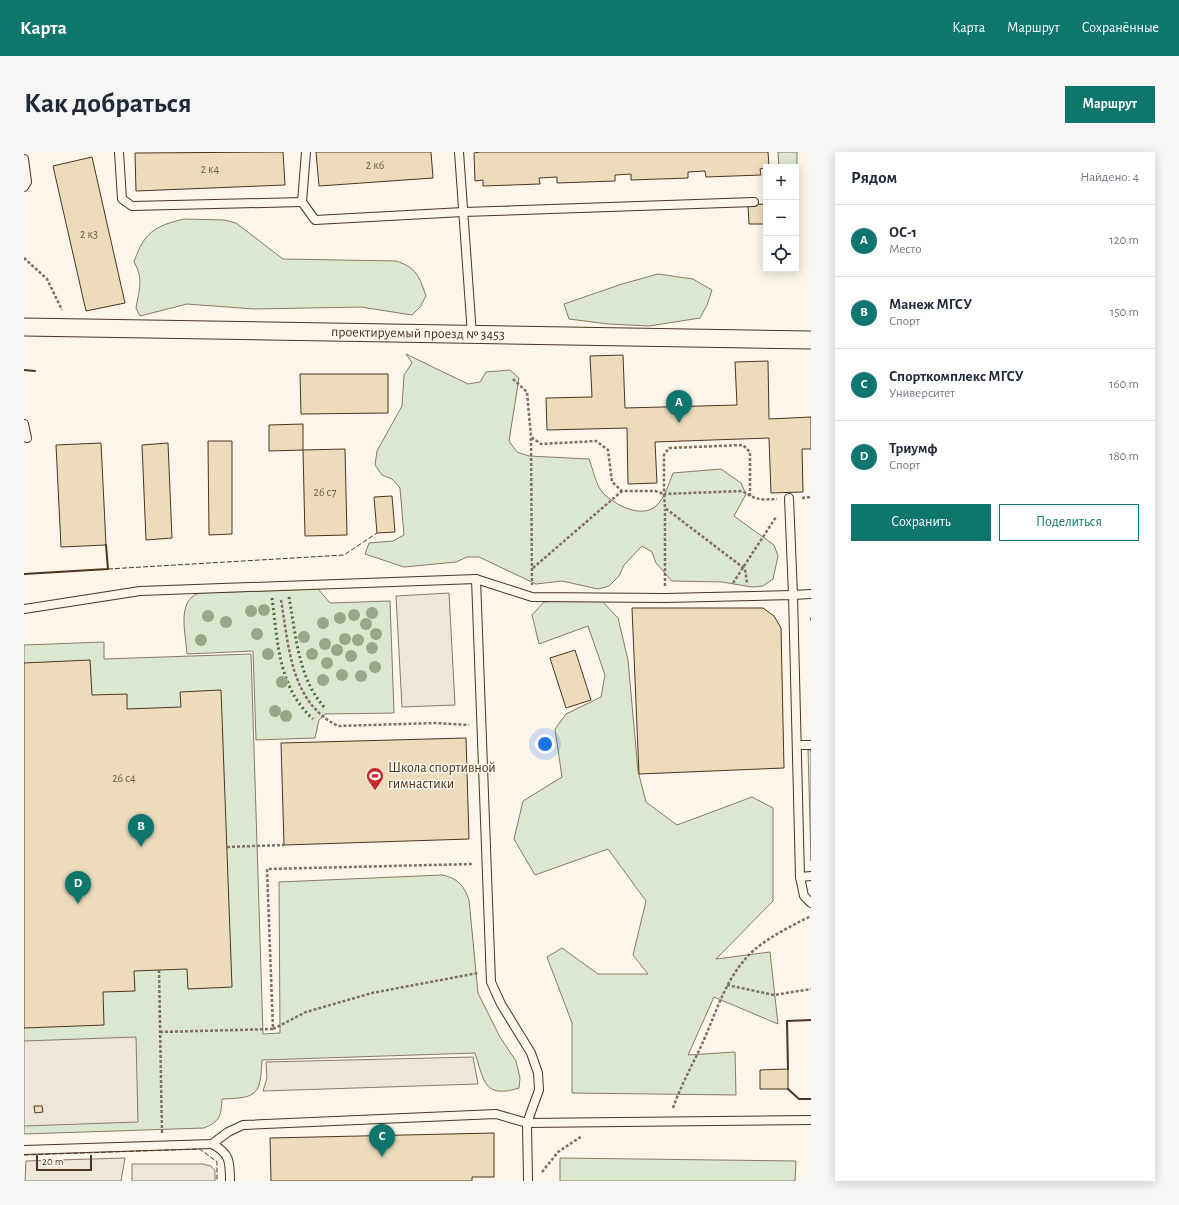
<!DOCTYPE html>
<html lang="ru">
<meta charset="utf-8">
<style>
:root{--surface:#fff;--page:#f6f6f7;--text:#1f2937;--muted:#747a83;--line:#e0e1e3;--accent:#0f766e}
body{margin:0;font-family:"Alegreya Sans",sans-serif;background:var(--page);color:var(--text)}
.controls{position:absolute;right:12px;top:12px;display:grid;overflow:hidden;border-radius:0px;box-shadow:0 2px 10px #0003}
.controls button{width:36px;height:36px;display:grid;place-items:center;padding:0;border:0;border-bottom:1px solid var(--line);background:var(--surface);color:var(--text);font:20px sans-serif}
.scale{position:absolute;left:12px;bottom:10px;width:56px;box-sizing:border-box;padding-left:4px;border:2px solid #4a3520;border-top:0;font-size:11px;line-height:14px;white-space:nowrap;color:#4a3520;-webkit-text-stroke:3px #fbf6e9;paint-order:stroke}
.you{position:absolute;left:521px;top:592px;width:14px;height:14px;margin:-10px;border:3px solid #fff;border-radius:50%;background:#1a73e8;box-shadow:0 0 0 6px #1a73e833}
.badge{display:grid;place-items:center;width:26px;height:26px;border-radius:50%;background:var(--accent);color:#fff;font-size:13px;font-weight:700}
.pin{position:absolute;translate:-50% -33px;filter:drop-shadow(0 1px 2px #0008)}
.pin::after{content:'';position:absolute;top:21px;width:14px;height:12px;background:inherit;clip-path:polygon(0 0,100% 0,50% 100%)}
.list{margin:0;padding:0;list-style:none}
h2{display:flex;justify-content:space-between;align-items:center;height:52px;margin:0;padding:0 16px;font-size:17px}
h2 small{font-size:13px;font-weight:400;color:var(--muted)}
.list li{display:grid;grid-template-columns:26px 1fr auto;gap:12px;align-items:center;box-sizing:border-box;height:72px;padding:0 16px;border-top:1px solid var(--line)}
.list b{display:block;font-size:15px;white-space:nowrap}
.list p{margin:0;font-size:13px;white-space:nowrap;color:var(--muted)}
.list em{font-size:13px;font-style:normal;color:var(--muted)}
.actions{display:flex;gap:8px;padding:12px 16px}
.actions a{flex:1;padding:9px 0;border:1px solid var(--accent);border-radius:0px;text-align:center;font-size:14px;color:var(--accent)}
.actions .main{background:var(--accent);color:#fff}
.icon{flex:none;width:22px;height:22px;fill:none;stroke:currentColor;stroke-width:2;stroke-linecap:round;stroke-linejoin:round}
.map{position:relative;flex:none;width:787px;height:1029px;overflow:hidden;border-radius:0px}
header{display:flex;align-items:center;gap:24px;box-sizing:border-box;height:56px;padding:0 20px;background:var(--accent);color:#fff}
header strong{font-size:19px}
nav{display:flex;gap:22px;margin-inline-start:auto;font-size:14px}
.intro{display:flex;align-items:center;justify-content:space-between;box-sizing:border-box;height:96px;padding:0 24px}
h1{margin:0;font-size:28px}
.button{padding:10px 18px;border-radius:0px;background:var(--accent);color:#fff;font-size:14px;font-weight:700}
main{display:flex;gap:24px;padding:0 24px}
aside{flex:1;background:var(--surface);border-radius:0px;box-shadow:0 2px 10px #0003}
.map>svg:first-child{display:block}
.green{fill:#dce7d0;stroke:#887966}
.parking{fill:#ede7d9;stroke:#887966}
.building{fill:#ecdcbc;stroke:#4a3520}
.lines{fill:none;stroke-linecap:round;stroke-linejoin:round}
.lane-casing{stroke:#4a3520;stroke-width:10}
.street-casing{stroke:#4a3520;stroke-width:19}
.path{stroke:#7f6f5c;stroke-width:2.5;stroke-dasharray:3 2;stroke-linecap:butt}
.lane{stroke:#fbf6e9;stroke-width:8}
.street{stroke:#fbf6e9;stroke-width:17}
.hedge{stroke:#436837;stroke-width:3;stroke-dasharray:2 3;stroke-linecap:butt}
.fence{stroke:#4a3520;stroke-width:1;stroke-dasharray:5 2;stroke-linecap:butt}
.wall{stroke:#4a3520;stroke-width:2}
.tree{fill:#96a887}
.labels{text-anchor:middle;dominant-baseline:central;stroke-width:3;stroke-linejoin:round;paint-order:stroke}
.number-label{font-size:12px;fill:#725f47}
.street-label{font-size:14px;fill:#4a3520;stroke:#fbf6e9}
.poi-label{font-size:14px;fill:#4a3520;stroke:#fbf6e9;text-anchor:start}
</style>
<header>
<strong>Карта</strong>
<nav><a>Карта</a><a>Маршрут</a><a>Сохранённые</a></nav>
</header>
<div class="intro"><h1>Как добраться</h1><a class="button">Маршрут</a></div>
<main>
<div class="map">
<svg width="787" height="1029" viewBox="0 0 787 1029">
<rect width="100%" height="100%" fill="#fbf6e9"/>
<g class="green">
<path d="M754 0H773L772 93V15H755Z"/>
<path d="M160 67 200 68 212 71 259 107 372 109C393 116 395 124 402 144L396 155 388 163 337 155 230 157 163 152 116 164 112 156C115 138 120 127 110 110 120 80 131 74 160 67Z"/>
<path d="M634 122 669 127 688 138 683 153 676 166 625 174 584 172 545 167 540 152 598 132Z"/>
<path d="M382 202 444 232 456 230 462 220 486 218 495 226 485 289 493 300 505 304 565 307C569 317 572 334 579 341 591 353 617 367 632 354 641 346 645 331 649 321L697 317 717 331 722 342 710 364 750 393 754 404 749 427 739 434 728 435 698 430 648 429 632 411 628 400 618 394 600 413 595 424 585 434 574 437 538 429 512 432 455 405H443L432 410 380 415 341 402 345 391 369 389 380 383 376 336 368 327 358 323 351 313 353 299 378 254 380 223 388 211Z"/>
<path d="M294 437 306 451 366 449 370 561 301 562 295 568 291 586 232 588 229 499 163 502C162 482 152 449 175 441Z"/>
<path d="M575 446 594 466 604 508 614 619 622 650 653 673 728 645 749 656V749L692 807 746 800 754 872 690 845 664 903 711 900 712 943 548 941V871L523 805 538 796 574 822H624L609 803 622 749 584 697 511 723 490 687 499 649 538 625 531 577 542 562 577 545 581 523 564 474 515 492 508 463 520 450Z"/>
<path d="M80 490V507L227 502 239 882 256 881 255 730 418 723C433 726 440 733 445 748L454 841 476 885 492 909 496 926 495 936C460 947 460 929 451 901L238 908C236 942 235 946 198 947 197 965 196 969 180 976L0 982V493Z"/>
<path d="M784 598H787V709Z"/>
<path d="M536 1006 772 1009 771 1029H536Z"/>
</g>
<g class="parking">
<path d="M425 441 431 553 378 555 372 444Z"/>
<path d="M112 885 114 970 0 974V889Z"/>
<path d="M449 905 454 932 239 939 243 926 242 910Z"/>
<path d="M101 1006 97 1029H1L2 1009Z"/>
<path d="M108 1012H179L187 1014 191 1019V1029H108Z"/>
</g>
<g class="building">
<path d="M259 0 261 33 112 39 111 1Z"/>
<path d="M292 0H407L409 26 295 34Z"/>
<path d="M456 0H744L745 15 736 17 737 23 682 25 681 19 664 20V26L607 28V22L591 23V29L533 31V25L515 26 516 32 459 34V28L451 29 450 1Z"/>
<path d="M68 5 101 151 62 159 29 14Z"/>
<path d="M742 52V72H725L724 53Z"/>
<path d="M599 203 601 256 713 253 711 210 744 209 745 267 787 265V297H778L779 340 747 341 745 286 631 290 633 331 604 332 603 276 523 278 522 246 568 245 566 204Z"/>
<path d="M276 222H364V261L277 262Z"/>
<path d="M279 272V298L245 299V273Z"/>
<path d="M184 289H208V382L185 383Z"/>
<path d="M77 291 82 393 37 395 32 293Z"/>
<path d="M144 291 148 386 122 388 118 293Z"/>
<path d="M321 297 323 383 281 384 279 298Z"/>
<path d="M368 344 371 380 353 381 350 345Z"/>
<path d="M608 456H739L750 464 757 476 760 616 615 622Z"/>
<path d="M551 498 567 548 542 556 526 506Z"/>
<path d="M66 508 68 543 103 542V557L157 555 156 540 197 538 208 835 164 837 163 817 110 819 111 839 79 840 80 873 0 876V511Z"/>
<path d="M442 586 445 687 260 693 257 591Z"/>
<path d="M764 917V937H736V918Z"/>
<path d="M10 954H18L19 960 11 961Z"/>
<path d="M470 981V1025H448V1029H247L246 986Z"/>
</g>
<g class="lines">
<defs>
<g id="lane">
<path d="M95 0 98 47 108 54 278 50"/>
<path d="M282 0 278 50 291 68 439 60 730 50"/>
<path d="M435 0 448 183"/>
<path d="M0 7 3 30 0 35"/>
<path d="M0 272 3 286"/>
<path d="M765 346 769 443 787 442"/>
<path d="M452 427 467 830 477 852 507 901 514 921 515 938 503 971 787 968"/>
<path d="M0 457 116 439 452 427 508 445 641 446 769 443 776 725 787 724"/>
<path d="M773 593H787"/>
<path d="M776 725 780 744 787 751"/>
<path d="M188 992C206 1001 206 1010 206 1029"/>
<path d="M0 998 188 992 204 980 219 973 472 962 503 971 504 1029"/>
</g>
<g id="street">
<path id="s1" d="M0 175 787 188"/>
</g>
</defs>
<use href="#lane" class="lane-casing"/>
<use href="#street" class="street-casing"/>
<g class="path">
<path d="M0 106 23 127 38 158"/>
<path d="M489 227 503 240 507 285 517 292 572 289 584 298 588 330 598 339H631L640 342 641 356 721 417 723 431"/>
<path d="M507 286 508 433"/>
<path d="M726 344V300L719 293 645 296 640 303V342L718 339C733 348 735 348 753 347"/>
<path d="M778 346 787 345"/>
<path d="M509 416 598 339"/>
<path d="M709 431 752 365"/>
<path d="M641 434V357"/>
<path d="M257 448C265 494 266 550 314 574L412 571 445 573"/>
<path d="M786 467H787"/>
<path d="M203 695 260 693"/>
<path d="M135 818 138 981"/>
<path d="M703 833 750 843 787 837"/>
<path d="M249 877 282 860 348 841 454 821"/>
<path d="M136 880 249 877 243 717 449 712"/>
<path d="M649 956C657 933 669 912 679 890 693 858 703 823 729 799 745 785 767 774 787 764"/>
<path d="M518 1020 534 1000 558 984"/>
</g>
<use href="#lane" class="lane"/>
<use href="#street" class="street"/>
<g class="hedge">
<path d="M265 445C272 483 274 528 302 557"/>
<path d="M248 446C254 491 254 535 289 567"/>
</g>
<g class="fence">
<path d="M84 417 320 403 353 381"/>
<path d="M0 1003 176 997 193 1010V1029"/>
</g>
<g class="wall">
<path d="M0 218 11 219"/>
<path d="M0 422 84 417 82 393"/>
<path d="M764 917 763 869 787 868"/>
<path d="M764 937 775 947H787"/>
</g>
</g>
<g class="tree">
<circle cx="240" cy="458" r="6"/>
<circle cx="227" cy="459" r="6"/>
<circle cx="348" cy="461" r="6"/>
<circle cx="330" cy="463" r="6"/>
<circle cx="184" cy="464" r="6"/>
<circle cx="316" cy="466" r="6"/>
<circle cx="202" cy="470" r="6"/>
<circle cx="299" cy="471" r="6"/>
<circle cx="342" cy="472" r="6"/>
<circle cx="233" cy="482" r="6"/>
<circle cx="352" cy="482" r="6"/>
<circle cx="280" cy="485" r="6"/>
<circle cx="321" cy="487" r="6"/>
<circle cx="177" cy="488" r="6"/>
<circle cx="334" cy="488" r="6"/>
<circle cx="301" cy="492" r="6"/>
<circle cx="348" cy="496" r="6"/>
<circle cx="313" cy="498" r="6"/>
<circle cx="244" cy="502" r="6"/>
<circle cx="288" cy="502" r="6"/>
<circle cx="327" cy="504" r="6"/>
<circle cx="303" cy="511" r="6"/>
<circle cx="351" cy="515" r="6"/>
<circle cx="318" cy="523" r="6"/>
<circle cx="337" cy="524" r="6"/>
<circle cx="299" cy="528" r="6"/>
<circle cx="258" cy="530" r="6"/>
<circle cx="251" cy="559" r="6"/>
<circle cx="262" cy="564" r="6"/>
</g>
<defs>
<symbol id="stadium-pin" viewBox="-11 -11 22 30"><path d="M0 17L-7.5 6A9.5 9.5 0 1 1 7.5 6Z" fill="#c62828" stroke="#fbf6e9"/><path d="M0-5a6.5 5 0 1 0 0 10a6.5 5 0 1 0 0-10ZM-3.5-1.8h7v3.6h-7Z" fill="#fff"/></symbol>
</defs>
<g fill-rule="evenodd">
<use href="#stadium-pin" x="341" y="614" width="20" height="27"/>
</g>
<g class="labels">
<g class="number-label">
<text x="351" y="13">2 к6</text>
<text x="186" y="17">2 к4</text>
<text x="65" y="82">2 к3</text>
<text x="301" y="340">26 с7</text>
<text x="100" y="626">26 с4</text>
</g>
<g class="street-label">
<text stroke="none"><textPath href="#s1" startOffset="394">проектируемый проезд № 3453</textPath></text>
</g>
<g class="poi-label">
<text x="364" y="616">Школа спортивной<tspan x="364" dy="16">гимнастики</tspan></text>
</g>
</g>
</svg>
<div class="controls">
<button>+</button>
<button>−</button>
<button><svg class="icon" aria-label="locate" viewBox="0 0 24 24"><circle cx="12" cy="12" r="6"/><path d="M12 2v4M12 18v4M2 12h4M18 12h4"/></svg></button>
</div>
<div class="scale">20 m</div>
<div class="you"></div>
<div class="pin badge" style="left:655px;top:271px">A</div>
<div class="pin badge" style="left:117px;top:695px">B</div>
<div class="pin badge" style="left:358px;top:1005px">C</div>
<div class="pin badge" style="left:54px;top:752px">D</div>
</div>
<aside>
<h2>Рядом<small>Найдено: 4</small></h2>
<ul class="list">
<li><span class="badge">A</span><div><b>ОС-1</b><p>Место</p></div><em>120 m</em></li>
<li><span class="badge">B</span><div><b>Манеж МГСУ</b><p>Спорт</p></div><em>150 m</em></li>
<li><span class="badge">C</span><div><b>Спорткомплекс МГСУ</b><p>Университет</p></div><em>160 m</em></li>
<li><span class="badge">D</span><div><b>Триумф</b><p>Спорт</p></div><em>180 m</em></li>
</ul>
<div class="actions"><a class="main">Сохранить</a><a>Поделиться</a></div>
</aside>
</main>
